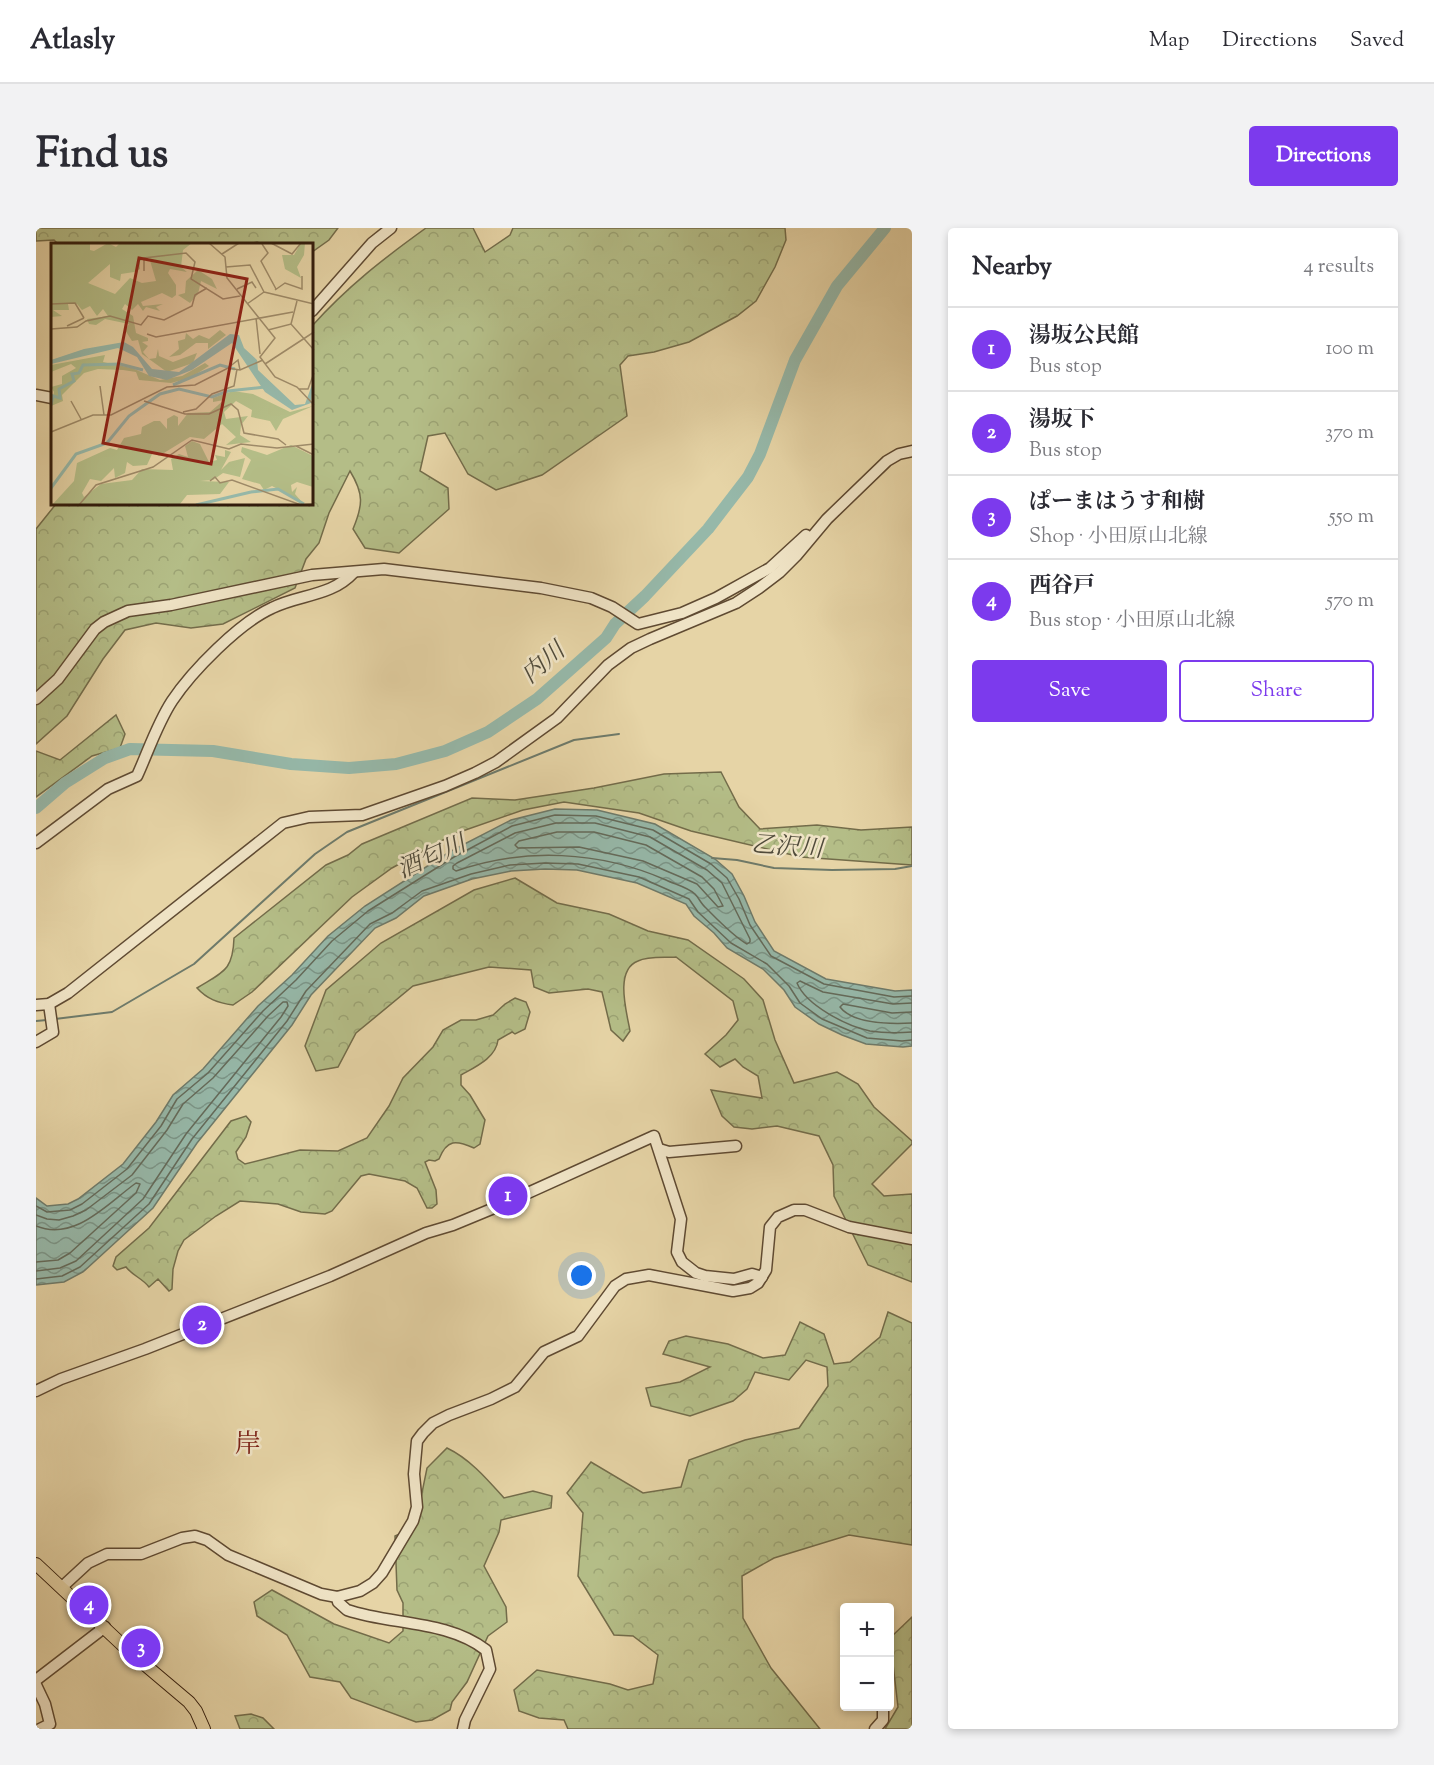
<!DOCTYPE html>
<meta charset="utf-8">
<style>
:root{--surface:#fff;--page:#f2f2f3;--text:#2b2b33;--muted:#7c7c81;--line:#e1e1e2;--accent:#7c3aed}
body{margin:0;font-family:"Sorts Mill Goudy","Noto Serif JP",serif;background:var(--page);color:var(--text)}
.controls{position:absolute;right:18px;bottom:18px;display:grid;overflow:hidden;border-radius:6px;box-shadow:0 3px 9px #0003}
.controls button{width:54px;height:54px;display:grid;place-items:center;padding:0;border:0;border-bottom:2px solid var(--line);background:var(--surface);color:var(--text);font:30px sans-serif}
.you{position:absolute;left:546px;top:1048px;width:21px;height:21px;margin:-15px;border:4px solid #fff;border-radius:50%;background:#1a73e8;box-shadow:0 0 0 9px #1a73e833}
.badge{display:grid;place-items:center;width:39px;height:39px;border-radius:50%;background:var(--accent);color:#fff;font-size:20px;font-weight:700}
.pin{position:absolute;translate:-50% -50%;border:3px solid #fff;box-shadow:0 2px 6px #0006}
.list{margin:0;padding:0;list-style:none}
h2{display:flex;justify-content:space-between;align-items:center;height:78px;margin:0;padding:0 24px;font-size:26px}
h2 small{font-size:20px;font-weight:400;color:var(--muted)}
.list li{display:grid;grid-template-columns:39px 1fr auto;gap:18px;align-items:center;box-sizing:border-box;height:84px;padding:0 24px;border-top:2px solid var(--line)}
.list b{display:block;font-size:22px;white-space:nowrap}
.list p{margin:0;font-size:20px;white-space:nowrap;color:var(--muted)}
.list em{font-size:20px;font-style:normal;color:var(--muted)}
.actions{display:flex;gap:12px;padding:18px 24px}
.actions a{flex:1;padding:14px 0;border:2px solid var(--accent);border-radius:6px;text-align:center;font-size:21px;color:var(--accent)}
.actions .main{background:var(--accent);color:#fff}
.map{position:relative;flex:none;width:876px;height:1501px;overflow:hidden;border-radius:6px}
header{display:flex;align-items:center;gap:36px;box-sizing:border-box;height:84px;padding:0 30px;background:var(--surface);border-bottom:2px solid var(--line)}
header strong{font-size:28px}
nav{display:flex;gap:33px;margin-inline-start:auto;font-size:21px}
.intro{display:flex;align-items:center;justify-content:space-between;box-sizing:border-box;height:144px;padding:0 36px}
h1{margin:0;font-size:42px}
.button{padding:15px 27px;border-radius:6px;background:var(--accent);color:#fff;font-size:21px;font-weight:700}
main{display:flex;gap:36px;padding:0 36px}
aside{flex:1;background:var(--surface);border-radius:6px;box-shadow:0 3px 9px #0003}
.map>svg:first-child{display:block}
.forest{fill:url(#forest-crowns);stroke:#736c4a;stroke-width:1.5}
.water{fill:url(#water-waves);stroke:#6e7a6a;stroke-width:1.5}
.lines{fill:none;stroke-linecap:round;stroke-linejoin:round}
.shore{stroke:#646a5a;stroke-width:1.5}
.stream{stroke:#6e7a6a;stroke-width:2}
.river{stroke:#96b8a9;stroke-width:12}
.minor-casing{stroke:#5f4a32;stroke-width:13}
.major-casing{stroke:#321c0c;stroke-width:14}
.minor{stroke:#efe3c5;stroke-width:10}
.major{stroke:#e6d4a6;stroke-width:12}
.labels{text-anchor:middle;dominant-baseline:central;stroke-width:5;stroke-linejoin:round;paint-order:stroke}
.water-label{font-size:24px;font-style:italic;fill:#504b3b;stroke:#efe3c5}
.quarter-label{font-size:26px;fill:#7a1f14;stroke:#efe3c5}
.inset-river{fill:none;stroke:#96b8a9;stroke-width:3}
.inset-road{fill:none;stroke:#9e8a68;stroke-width:1.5}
.view{fill:#8f2418;fill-opacity:0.15;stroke:#8f2418;stroke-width:3}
.inset-edge{fill:none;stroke:#321c0c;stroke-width:3}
</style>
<header>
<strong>Atlasly</strong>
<nav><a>Map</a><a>Directions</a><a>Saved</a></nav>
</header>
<div class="intro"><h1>Find us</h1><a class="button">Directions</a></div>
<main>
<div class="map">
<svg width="876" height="1501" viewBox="0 0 876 1501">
<defs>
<pattern id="forest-crowns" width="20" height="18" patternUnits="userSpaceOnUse" patternTransform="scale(1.5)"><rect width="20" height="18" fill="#b4bd87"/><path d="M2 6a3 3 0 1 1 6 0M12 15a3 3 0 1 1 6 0" fill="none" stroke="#9ba273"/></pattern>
<pattern id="water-waves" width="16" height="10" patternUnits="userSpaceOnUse" patternTransform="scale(1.5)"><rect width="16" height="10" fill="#96b8a9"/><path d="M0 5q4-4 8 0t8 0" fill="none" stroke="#7b9588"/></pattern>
</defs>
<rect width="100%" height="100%" fill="#e6d4a6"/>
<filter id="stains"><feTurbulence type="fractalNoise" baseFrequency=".00333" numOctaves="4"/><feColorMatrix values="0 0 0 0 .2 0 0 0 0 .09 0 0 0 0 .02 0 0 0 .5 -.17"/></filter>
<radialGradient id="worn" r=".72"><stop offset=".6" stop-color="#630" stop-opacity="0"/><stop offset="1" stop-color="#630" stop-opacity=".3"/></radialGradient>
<g class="forest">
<path d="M0 0H302L293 12 276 24V16H226L221 14 213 16H22L18 12 0 13Z"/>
<path d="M390 0H437L449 24 474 7 477 0H749L750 12 739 39 720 73 701 88 653 114 618 124 592 128 584 137 591 188 506 247 460 262 432 246 409 205 392 208 384 243 412 260 413 281 363 325 329 320 317 301C327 277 328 266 314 243L293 285 283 315 270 331 259 360 187 396 155 400 120 395 89 402 67 431 31 488 0 516V301L20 276H276V98C312 58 347 31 390 0Z"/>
<path d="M80 487 89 506 84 520 56 528 0 569V523L24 532Z"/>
<path d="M685 544 703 579 724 601 781 597 825 602 876 599V637L765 629 655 603 603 585 528 574 487 582 418 606 356 640 316 669 216 764 197 777C182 775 171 771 161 760 187 744 197 743 198 710L290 637 312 627 326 616 436 570 479 572 558 560 628 546Z"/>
<path d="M479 650 521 675 573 686 612 703 652 712 708 751 727 772 739 812 758 855 801 844 822 856 838 879 876 913V916L836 956 848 968 876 966V1054L832 1037 798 968 797 937 783 908 741 898 716 901 698 899 686 888 675 862 726 870 722 848 707 839 699 831 684 839 669 826 690 807 702 792 697 773 640 729C629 730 612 728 602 733 578 742 591 785 594 803L587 813 575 802 566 764 552 761 513 765 498 759 495 742 453 739 377 758 320 805 302 839 280 843 269 818 290 762 345 715 438 662Z"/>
<path d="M479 770 490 774 494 784 489 801 479 806 476 804 462 812C460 830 439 839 425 847V857L434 867 449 892 444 916 438 920C420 912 411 911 403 931L399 933 393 932 389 934 400 962 401 976 396 980H391L381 960 369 953 333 946 325 948 296 983 289 986 265 984 242 976 204 973 180 988 148 1012 142 1023 137 1041 136 1061 133 1063 122 1051 113 1059C106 1050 97 1048 90 1039L81 1042 77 1038 80 1029 113 1000 195 893 210 888 215 894 210 909 200 924 202 931 209 936 264 922 302 923 331 910 353 878 367 850 397 819 407 802 425 792H440L457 787 469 776Z"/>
<path d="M852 1084 876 1095V1317L813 1307 738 1330 706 1348 707 1390 735 1440 784 1501H532L528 1492 503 1490 483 1483 478 1462 501 1442 574 1456 592 1462 617 1456 622 1427 597 1408 578 1407 542 1348 547 1285 531 1265 555 1234 607 1265 645 1259 653 1232 709 1212 763 1200 792 1158 791 1139 770 1132 753 1152 719 1144 711 1161 697 1173 654 1188 615 1178 610 1160 644 1154 674 1139 627 1126 633 1113 650 1108 692 1116 727 1130 749 1127 764 1094 788 1106 798 1136 814 1134 844 1109Z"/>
<path d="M411 1220C434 1231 451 1251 468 1270L497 1263 516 1268 515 1280 465 1292 463 1304 448 1338 470 1379 471 1394 452 1408 431 1454 416 1474 414 1482 396 1492 380 1494 315 1470 304 1454 274 1449 251 1407 221 1388 218 1374 236 1362 298 1396 353 1415 367 1403V1375L361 1362 359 1308 379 1299 391 1240Z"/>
<path d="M876 1389V1501H849L862 1479 854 1410Z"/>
<path d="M215 1486 227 1490 238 1501H204L199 1488Z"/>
</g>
<path class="water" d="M519 581 561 582 619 596 679 631 696 646 708 668 719 694 738 723 790 751 859 763 876 762V818L867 819 830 816 806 807 783 796 759 779 748 762 727 741 691 720 678 705 658 688 650 676 601 655 541 642 509 641 475 643 436 651 388 668 360 690 339 700 275 767 256 797 161 915 117 980 47 1044 28 1054 0 1057V970L11 978 32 976 42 971 87 936 120 894 137 867 167 841 222 778 256 747 292 708 329 678 415 623 475 592Z"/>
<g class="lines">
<g class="shore">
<path d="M520 595H559L614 609 671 642 686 655 714 711V714L711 716C697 708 681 691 670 680 665 676 663 670 659 666 651 659 638 656 630 652 564 623 488 619 420 643L417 641V638L421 635 479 605Z"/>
<path d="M521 604H558L610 617 666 649 678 661 687 678 682 679 661 656 607 633 543 619 482 620 479 617 483 613Z"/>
<path d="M876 775 857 776 787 764 764 753 761 755C770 777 810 798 834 803 847 805 862 805 876 804"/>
<path d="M876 784 856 785 807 776 804 779C817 796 856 796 876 795"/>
<path d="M0 978 11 984 34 982 46 976 91 941 125 898 141 871 172 845 227 783 260 752 296 713 332 683 418 629 476 598 519 587 560 588 617 602 675 636 691 650 703 671 714 697 735 728 788 756 858 769 876 768"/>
<path d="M0 987 11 991 23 992 37 988 50 982 96 947 131 902 147 876 177 850 232 788 247 774H251L252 778 245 789 150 906 107 971 40 1033 24 1040 0 1043"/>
<path d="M0 998C39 1014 72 975 100 955L104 956 100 965 34 1025 22 1032 0 1034"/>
<path d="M0 1051 26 1048 44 1039 113 976 156 911 251 793 270 763 334 696 356 685 386 663 435 646 474 637 509 635 542 636 603 649 653 671 662 684 695 715 731 736 753 758 764 775 786 791 831 810 866 813 876 812"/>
</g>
<g class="stream">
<path d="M676 630 701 632 738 640 796 642 859 641 876 638"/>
<path d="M19 791 76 784 158 736 279 626 311 604 538 512 583 506"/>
<path d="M0 793 11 792"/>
</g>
<path class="river" d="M0 580 29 555 69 530 94 521 177 523 255 536 313 540 360 536 409 523 452 504 501 471 570 410 579 396 609 368 672 301 712 249 724 226 759 132 801 58 849 0"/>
<defs>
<g id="minor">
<path d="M276 83 336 15 355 0"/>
<path d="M0 167 16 170"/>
<path d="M0 471 22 451 59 401 68 394 92 383 135 377 276 347 348 341 505 360 555 370 576 379 602 396 646 385 680 370 734 340 770 307"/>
<path d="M0 615 72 561 101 548C112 524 121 496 136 473 156 443 203 395 236 380 264 366 295 369 318 344"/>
<path d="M0 777 13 776 32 765 247 595 273 589 326 587 409 558 439 545 460 534 521 490 572 437 595 420 614 411 700 375 723 360 744 344 760 328 791 291 851 233 863 226 876 223"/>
<path d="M0 814 17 804 13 776"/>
<path d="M623 921 633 924 700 918"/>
<path d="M0 1163 25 1151 109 1121 294 1048 390 1005 417 997 463 978 618 908 645 991 641 1024 646 1034 660 1045 669 1048 698 1051 716 1046 726 1049"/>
<path d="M26 1359 52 1335 71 1326H105L146 1310 159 1308 171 1312 192 1327 285 1366 301 1369 324 1363 337 1355 346 1345 377 1293 381 1279 378 1246 381 1213 387 1205 397 1195 413 1187 455 1171 479 1159 508 1124 542 1108 579 1058 590 1051 613 1047 697 1063 714 1060 722 1055 730 1042 734 999 742 989 758 982H769L813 999 876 1011"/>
<path d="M301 1369 302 1374 311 1382C355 1397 411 1392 450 1422L454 1441 429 1492 427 1501"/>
<path d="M0 1452 69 1399"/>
<path d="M0 1457 9 1476 14 1496 4 1501"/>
<path d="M839 1501 847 1492V1478"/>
</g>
<path id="major" d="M0 1336 95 1425 153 1474 160 1483 168 1501"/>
</defs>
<use href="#minor" class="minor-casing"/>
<use href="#major" class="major-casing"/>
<use href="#minor" class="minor"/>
<use href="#major" class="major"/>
</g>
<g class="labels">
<g class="water-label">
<text transform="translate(508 436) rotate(-41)">内川</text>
<text transform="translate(751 620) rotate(4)">乙沢川</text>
<text transform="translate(396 630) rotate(-24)">酒匂川</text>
</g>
<g class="quarter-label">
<text x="212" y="1217">岸</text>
</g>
</g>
<g transform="translate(15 15)">
<rect width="262" height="262" fill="#e6d4a6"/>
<path d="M0 0H39V7L43 8 57 0 65 4 69 0H141L132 7 130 24 136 29 119 26 117 30 125 42V52L121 55 111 50 90 59 92 63 112 61 105 64 109 68 95 64 92 68 87 61 81 67 74 61 71 66 82 73 85 90 97 95V98L91 99 97 103 92 109 98 116 105 115 107 106 108 113 122 119 146 110 142 120 116 129 91 111 87 97 81 98 74 87 78 81 54 76 45 82 38 81 36 76 57 73 52 66 46 73 39 63 31 67 26 61H17L18 67H2L11 73 0 74ZM98 14 105 38 91 40 79 35 64 51 37 40 59 21V34L69 38 70 31 83 29 89 26V18ZM250 0H254L253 12 246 24 250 35 234 26 231 12H243ZM147 27 161 36 166 46 150 38 147 51 139 60 127 52 134 50 135 38ZM169 87 175 92 157 106V100H145L129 112 118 114 128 106 127 98 134 96 135 90 142 96 148 92 158 96ZM54 112 52 119 81 125 109 137 131 133 154 120 158 123 139 135 120 140 88 137 85 129 72 127 47 126 33 130 11 152 12 158 0 163 3 149 0 144 11 141V133L25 125 20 121 0 129V122ZM182 148 202 151 239 169 262 163 232 176 225 188 219 178 200 174 201 167 185 158 173 169 175 176 197 173 190 182 189 192 200 199 175 202 185 194 171 181 153 196 139 194 108 213 102 209 96 222 82 223 76 219 74 230 64 235 63 225 50 238 39 236 31 250 33 254 50 241 81 237 91 226 122 227 120 216 128 211 137 214 134 203 141 198 149 201 158 219 166 217 164 212 174 214V207L180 209 170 227 178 219 194 215 189 234 172 230 162 237 149 238 178 239 169 251 136 252 129 261 117 262H1L23 238 26 220 59 205 66 207 73 195 90 191 91 184 103 178H109L116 186V176L123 172 127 174V183L137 170 159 169 173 157 162 159V155ZM240 202 262 213V244L246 239 240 242 241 249 246 244 244 251 250 258 221 243 213 247 209 241 191 236 200 217 190 209 191 204 216 212Z" fill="#b4bd87" fill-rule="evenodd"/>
<path d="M239 218a10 10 0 1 1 20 0a10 10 0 1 1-20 0Z" fill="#b4bd87"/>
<path d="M179 91 188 92 193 105 206 117 207 127 244 162 254 161 262 139 260 160 241 167 214 149 181 100 141 127 116 137 98 133 86 114 67 105 0 121V117L33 106 73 99 82 104 101 126 128 129Z" fill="#96b8a9"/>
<path class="inset-river" d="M122 142 169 122 184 126M0 162 2 153 9 155 8 146 23 138 21 131 28 130 32 122 69 121 92 127M0 245 25 211 56 200 78 173 109 151 128 146 161 154 177 148 214 144M200 249 227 246 253 261M145 262 200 249"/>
<path class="inset-road" d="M158 0 174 14 176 35 224 95 209 114 224 134 246 144 263 162M220 0 241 11 250 0M211 1 217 10 210 18 225 46M171 11 188 0M175 24 199 22 213 49M93 28V15L135 10 144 19 140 36 172 56 189 53M186 46 201 39 205 45M224 47 234 40 251 46V33M213 49 263 61M0 61 24 60 33 75M196 61 213 49M205 75 209 111M240 81 246 58M16 83 33 75M0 86 26 84 35 78 59 73 90 82 97 73 113 77 141 63 144 52 156 45M217 87 240 81 263 107M96 91 105 94 242 69M214 121 263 89M177 125 187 117 189 127M49 143 53 172M248 146H257L263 130M20 158 30 176M93 158 134 171H158L180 161 187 167 193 190 227 196 235 202M132 169 145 166 161 151 183 143 186 126M0 189 42 172H60L116 144 144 142 177 125 189 127 212 117M245 203 263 212M159 238 164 234 169 240 181 237 250 262 263 261M28 262 45 242 102 224 141 197 178 206 190 201 226 205 263 201"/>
<path class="view" d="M88 15 196 36 160 221 52 200Z"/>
<rect width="262" height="262" class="inset-edge"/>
</g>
<rect width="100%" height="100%" filter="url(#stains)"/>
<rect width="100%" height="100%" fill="url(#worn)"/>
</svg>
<div class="controls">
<button>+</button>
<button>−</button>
</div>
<div class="you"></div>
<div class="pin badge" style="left:472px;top:968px">1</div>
<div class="pin badge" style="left:166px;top:1097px">2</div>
<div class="pin badge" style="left:105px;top:1420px">3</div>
<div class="pin badge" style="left:53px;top:1377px">4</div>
</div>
<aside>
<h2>Nearby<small>4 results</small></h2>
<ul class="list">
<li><span class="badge">1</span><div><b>湯坂公民館</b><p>Bus stop</p></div><em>100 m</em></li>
<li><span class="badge">2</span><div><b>湯坂下</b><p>Bus stop</p></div><em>370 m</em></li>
<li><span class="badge">3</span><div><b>ぱーまはうす和樹</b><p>Shop · 小田原山北線</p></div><em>550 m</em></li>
<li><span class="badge">4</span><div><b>西谷戸</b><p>Bus stop · 小田原山北線</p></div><em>570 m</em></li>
</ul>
<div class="actions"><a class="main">Save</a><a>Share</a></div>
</aside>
</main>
